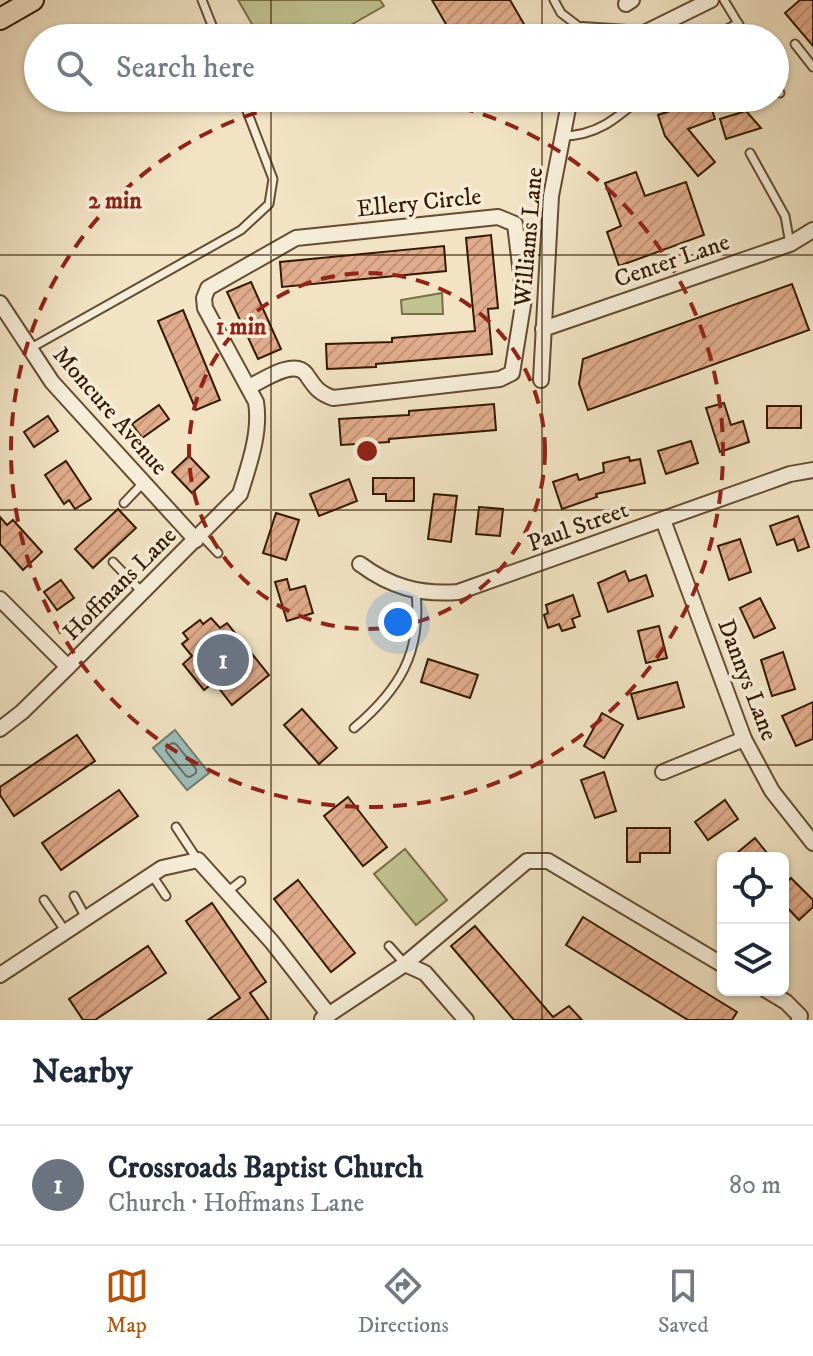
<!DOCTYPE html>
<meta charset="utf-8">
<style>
:root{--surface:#fff;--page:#f2f2f3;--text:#1f2937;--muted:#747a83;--line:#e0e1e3;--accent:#b45309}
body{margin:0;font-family:"IM FELL DW Pica",serif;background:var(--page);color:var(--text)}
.controls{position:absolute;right:24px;bottom:24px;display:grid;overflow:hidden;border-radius:12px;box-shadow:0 2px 6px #0004}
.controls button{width:72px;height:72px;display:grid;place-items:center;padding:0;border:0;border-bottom:2px solid var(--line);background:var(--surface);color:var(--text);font:40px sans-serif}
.you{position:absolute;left:398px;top:622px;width:28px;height:28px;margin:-20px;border:6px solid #fff;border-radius:50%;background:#1a73e8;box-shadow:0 0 0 12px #1a73e833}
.badge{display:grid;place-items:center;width:52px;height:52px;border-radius:50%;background:var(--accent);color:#fff;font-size:26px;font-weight:700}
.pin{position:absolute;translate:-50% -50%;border:4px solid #fff;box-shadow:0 2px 8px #0006}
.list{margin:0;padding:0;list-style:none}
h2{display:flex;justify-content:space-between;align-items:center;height:104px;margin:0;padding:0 32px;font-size:34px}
h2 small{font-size:26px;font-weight:400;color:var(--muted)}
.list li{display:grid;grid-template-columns:52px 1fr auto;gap:24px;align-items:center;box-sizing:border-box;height:120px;padding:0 32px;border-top:2px solid var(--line)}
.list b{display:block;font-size:30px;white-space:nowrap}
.list p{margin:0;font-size:26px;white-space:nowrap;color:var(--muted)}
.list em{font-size:26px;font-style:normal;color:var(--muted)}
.icon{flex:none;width:44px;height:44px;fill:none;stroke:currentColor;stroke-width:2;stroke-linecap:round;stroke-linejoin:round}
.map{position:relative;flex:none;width:813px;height:1020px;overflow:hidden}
.search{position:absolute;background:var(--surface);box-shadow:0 2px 6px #0004;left:24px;right:24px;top:24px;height:88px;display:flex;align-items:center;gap:20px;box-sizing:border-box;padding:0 28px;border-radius:44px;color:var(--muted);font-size:30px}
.sheet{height:224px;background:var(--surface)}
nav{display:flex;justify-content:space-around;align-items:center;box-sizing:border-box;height:112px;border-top:2px solid var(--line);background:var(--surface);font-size:22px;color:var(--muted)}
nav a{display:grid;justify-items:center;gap:4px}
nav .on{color:var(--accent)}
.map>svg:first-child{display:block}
.green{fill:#c0c290;stroke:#7a6e48;stroke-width:2}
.water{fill:#9cbdbb;stroke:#737c70;stroke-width:2}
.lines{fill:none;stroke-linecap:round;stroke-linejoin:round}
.shore{stroke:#686c5e;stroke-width:2}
.building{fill:url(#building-hatch);stroke:#351a00;stroke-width:2}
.lane-casing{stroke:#644c31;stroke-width:11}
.street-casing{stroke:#644c31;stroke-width:18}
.primary-casing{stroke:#351a00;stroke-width:24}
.lane{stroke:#f6edd9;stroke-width:7}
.street{stroke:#f6edd9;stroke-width:14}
.primary{stroke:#f1e3c4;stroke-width:20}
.grid{fill:none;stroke:#351a00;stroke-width:2;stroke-opacity:0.55}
.ring{fill:none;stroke:#8f2418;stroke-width:4;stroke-dasharray:14 10}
.labels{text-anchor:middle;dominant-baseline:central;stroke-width:7;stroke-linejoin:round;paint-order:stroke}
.street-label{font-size:24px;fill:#351a00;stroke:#f6edd9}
.centre{fill:#8f2418;stroke:#f6edd9;stroke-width:4}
.ring-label{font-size:24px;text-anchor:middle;font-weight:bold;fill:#8f2418;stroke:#f6edd9;stroke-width:7;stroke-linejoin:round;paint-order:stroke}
</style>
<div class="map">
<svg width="813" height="1020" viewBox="0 0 813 1020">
<defs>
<pattern id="building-hatch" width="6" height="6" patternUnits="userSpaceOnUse" patternTransform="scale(2)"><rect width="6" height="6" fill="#e1ac8d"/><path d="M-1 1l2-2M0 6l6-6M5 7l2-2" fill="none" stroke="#c29378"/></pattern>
</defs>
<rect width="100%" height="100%" fill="#f1e3c4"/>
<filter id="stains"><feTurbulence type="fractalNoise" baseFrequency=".0025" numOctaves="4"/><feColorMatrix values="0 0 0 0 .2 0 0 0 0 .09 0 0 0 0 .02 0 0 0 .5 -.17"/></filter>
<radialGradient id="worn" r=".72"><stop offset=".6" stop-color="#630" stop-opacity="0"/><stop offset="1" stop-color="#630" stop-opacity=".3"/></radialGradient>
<g class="green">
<path d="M238 0H380L384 6 328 38H260Z"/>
<path d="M442 293 443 314H402L401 300Z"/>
<path d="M405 849 447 900 416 925 374 874Z"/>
</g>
<path class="water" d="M175 730 209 773 187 790 153 748Z"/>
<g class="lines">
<path class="shore" d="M172 743 176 744 196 769V773L190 777 186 776 166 751 167 747Z"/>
</g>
<g class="building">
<path d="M432 0H510L532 38H454Z"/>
<path d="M800 0H813V46L785 13Z"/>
<path d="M708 98 715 119 688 129 715 162 698 176 665 136 658 115Z"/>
<path d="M746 111 761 128 726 139 720 119Z"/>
<path d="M636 172 645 196 686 182 704 235 619 266 607 232 621 226 605 183Z"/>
<path d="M491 235 498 308 488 309 492 354 376 364V367L327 369 326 344 392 342V338L475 331 466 238Z"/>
<path d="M444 246 446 271 282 287 280 262Z"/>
<path d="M251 282 281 349 258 359 227 292Z"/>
<path d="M792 284 809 330 588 410 579 384 583 359Z"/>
<path d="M183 310 220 400 196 410 158 321Z"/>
<path d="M724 403 731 425 743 421 749 442 720 452 706 408Z"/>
<path d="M494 404 496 430 389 439V442L341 445 339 419 409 415V411Z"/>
<path d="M159 405 169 419 142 438 132 424Z"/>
<rect x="767" y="406" width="34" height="22"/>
<path d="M48 416 58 431 34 447 24 432Z"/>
<path d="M691 441 698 463 666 474 658 451Z"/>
<path d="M189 456 209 477 192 493 172 472Z"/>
<path d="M629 457 630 461 640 459 645 483 596 494 597 497 562 509 553 482 577 474 579 480 604 472 603 463Z"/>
<path d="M66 461 91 499 75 509 69 500 64 504 45 475Z"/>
<path d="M373 478H414V501H386V494H373Z"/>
<path d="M349 479 357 501 319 516 310 494Z"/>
<path d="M434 494 457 496 451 542 428 539Z"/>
<path d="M479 507 503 509 500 536 476 534Z"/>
<path d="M118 509 136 528 93 568 75 549Z"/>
<path d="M276 513 299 520 286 560 263 553Z"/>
<path d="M798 516 809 547 798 551 794 539 777 545 770 526Z"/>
<path d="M0 517 7 525 13 520 42 552 23 570 0 544Z"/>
<path d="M740 539 751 572 729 580 718 546Z"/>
<path d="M625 571 629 581 646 575 653 596 608 612 598 583Z"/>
<path d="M287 579 290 590 305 586 313 613 287 621 275 582Z"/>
<path d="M61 580 74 598 57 610 44 592Z"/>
<path d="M573 595 580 616 572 619 575 627 562 631 559 624 548 628 544 615 548 613 546 605Z"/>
<path d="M760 598 775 628 754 638 740 608Z"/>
<path d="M211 618 220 628 227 623 269 675 232 705 214 682 204 690 183 664 192 656 182 644 188 639 183 633 200 620 203 624Z"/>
<path d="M659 626 667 658 646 663 638 631Z"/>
<path d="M783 652 795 689 772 696 761 660Z"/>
<path d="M428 659 478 675 470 698 421 682Z"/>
<path d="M677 682 684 707 638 719 631 694Z"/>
<path d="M813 702V739L796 746 782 716Z"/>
<path d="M302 709 337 748 319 764 284 725Z"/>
<path d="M602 713 623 725 604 758 584 746Z"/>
<path d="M77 735 95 761 14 816 0 795V787Z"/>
<path d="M604 772 616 811 595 818 581 780Z"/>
<path d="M119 790 138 816 61 870 42 843Z"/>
<path d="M348 797 387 847 363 866 324 816Z"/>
<path d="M725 800 738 819 708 840 695 822Z"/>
<path d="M627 828H670V853H640V862H627Z"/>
<path d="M755 838 771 858H731Z"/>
<path d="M791 878 813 900V907L799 920 783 903V886Z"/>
<path d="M298 880 355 953 331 972 274 899Z"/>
<path d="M212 903 266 982 250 993 269 1020H208L240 998 186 921Z"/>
<path d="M583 917 737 1012 732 1020H688L566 945Z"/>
<path d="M475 926 553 1017 569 1006 582 1020H514L451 946Z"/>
<path d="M148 946 166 973 95 1020H83L69 999Z"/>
</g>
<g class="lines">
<defs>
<g id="lane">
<path d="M202 0 217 38"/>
<path d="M554 0 561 13 582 29"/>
<path d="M724 0 747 38"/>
<path d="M711 38 738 23"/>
<path d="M795 44 813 67"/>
<path d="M775 85 780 93"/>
<path d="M562 136C596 136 616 119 640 98"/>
<path d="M750 153 785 216 790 244"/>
<path d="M31 348 241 230 269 204 273 179 242 98"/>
<path d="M124 503 143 483"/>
<path d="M201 535 218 553"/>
<path d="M113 562 142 592"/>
<path d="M354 728C399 690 422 653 416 592"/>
<path d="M176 827 197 859"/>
<path d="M152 875 166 896"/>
<path d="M227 892 241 881"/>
<path d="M74 896 86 918"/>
<path d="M44 900 66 932"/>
<path d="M389 946 405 964"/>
</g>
<g id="street">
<path d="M626 4 632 0"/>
<path d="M581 38 582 30 642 34 711 0"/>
<path d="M0 303 52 382 196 540"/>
<path d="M543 329 790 244 813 230"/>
<path d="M541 380 551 196 570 98"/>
<path d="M663 520 744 739 772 791 813 843"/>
<path d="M360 564C391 587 420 595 458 592L790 474 813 470"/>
<path d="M0 599 68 667"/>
<path d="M0 729 22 712 68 667 240 494C249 465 261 432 256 402L205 308 204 298 208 288 296 238 498 217 515 224 524 299 512 373 500 379 333 398C318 393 315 387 306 374 294 358 262 381 249 387"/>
<path d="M663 772 744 739"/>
<path d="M0 975 162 868 198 860 272 942 329 1015"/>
<path d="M766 990 786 1002 800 1016 799 1020"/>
<path d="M322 1019 405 964"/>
<path d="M466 1020 425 973 405 964 527 861H548L723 965"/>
</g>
<path id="primary" d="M0 19 33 0"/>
</defs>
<use href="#lane" class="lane-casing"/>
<use href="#street" class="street-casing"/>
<use href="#primary" class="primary-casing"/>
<use href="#lane" class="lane"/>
<use href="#street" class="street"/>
<use href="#primary" class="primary"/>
</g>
<path class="grid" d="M271 0V38M542 0V38M271 98V1020M542 98V1020M0 255H813M0 510H813M0 765H813"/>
<g class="ring">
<circle cx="367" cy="451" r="178"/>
<path d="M413 98A356 356 0 1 1 321 98"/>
</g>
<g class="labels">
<g class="street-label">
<text transform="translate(419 203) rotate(-6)">Ellery Circle</text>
<text transform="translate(529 237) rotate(-85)">Williams Lane</text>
<text transform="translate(672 261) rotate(-19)">Center Lane</text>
<text transform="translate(110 411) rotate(49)">Moncure Avenue</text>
<text transform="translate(578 527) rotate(-20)">Paul Street</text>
<text transform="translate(120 584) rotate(-45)">Hoffmans Lane</text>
<text transform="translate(747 680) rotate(69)">Dannys Lane</text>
</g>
</g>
<circle cx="367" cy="451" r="12" class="centre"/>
<g class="ring-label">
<text x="115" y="208">2 min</text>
<text x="241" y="334">1 min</text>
</g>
<rect width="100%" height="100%" filter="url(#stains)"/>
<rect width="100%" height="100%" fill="url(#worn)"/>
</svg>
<div class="controls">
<button><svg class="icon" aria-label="locate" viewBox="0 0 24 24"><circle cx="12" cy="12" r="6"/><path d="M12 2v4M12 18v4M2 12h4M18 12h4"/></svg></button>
<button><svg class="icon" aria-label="layers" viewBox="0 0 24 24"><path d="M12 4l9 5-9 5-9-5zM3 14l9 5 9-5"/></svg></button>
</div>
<div class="you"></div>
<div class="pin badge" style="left:223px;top:660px;background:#6b7280">1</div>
<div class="search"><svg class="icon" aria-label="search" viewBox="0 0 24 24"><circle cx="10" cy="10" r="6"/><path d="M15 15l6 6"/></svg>Search here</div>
</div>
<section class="sheet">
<h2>Nearby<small></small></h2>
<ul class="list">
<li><span class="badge" style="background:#6b7280">1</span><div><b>Crossroads Baptist Church</b><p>Church · Hoffmans Lane</p></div><em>80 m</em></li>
</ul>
</section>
<nav>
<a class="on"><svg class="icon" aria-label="map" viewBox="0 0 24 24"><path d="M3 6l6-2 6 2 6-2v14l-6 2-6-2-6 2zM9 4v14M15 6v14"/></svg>Map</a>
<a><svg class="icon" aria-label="directions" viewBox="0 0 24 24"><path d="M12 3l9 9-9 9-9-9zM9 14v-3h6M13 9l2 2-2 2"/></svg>Directions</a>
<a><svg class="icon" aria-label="saved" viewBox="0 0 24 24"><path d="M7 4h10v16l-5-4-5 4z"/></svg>Saved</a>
</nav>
